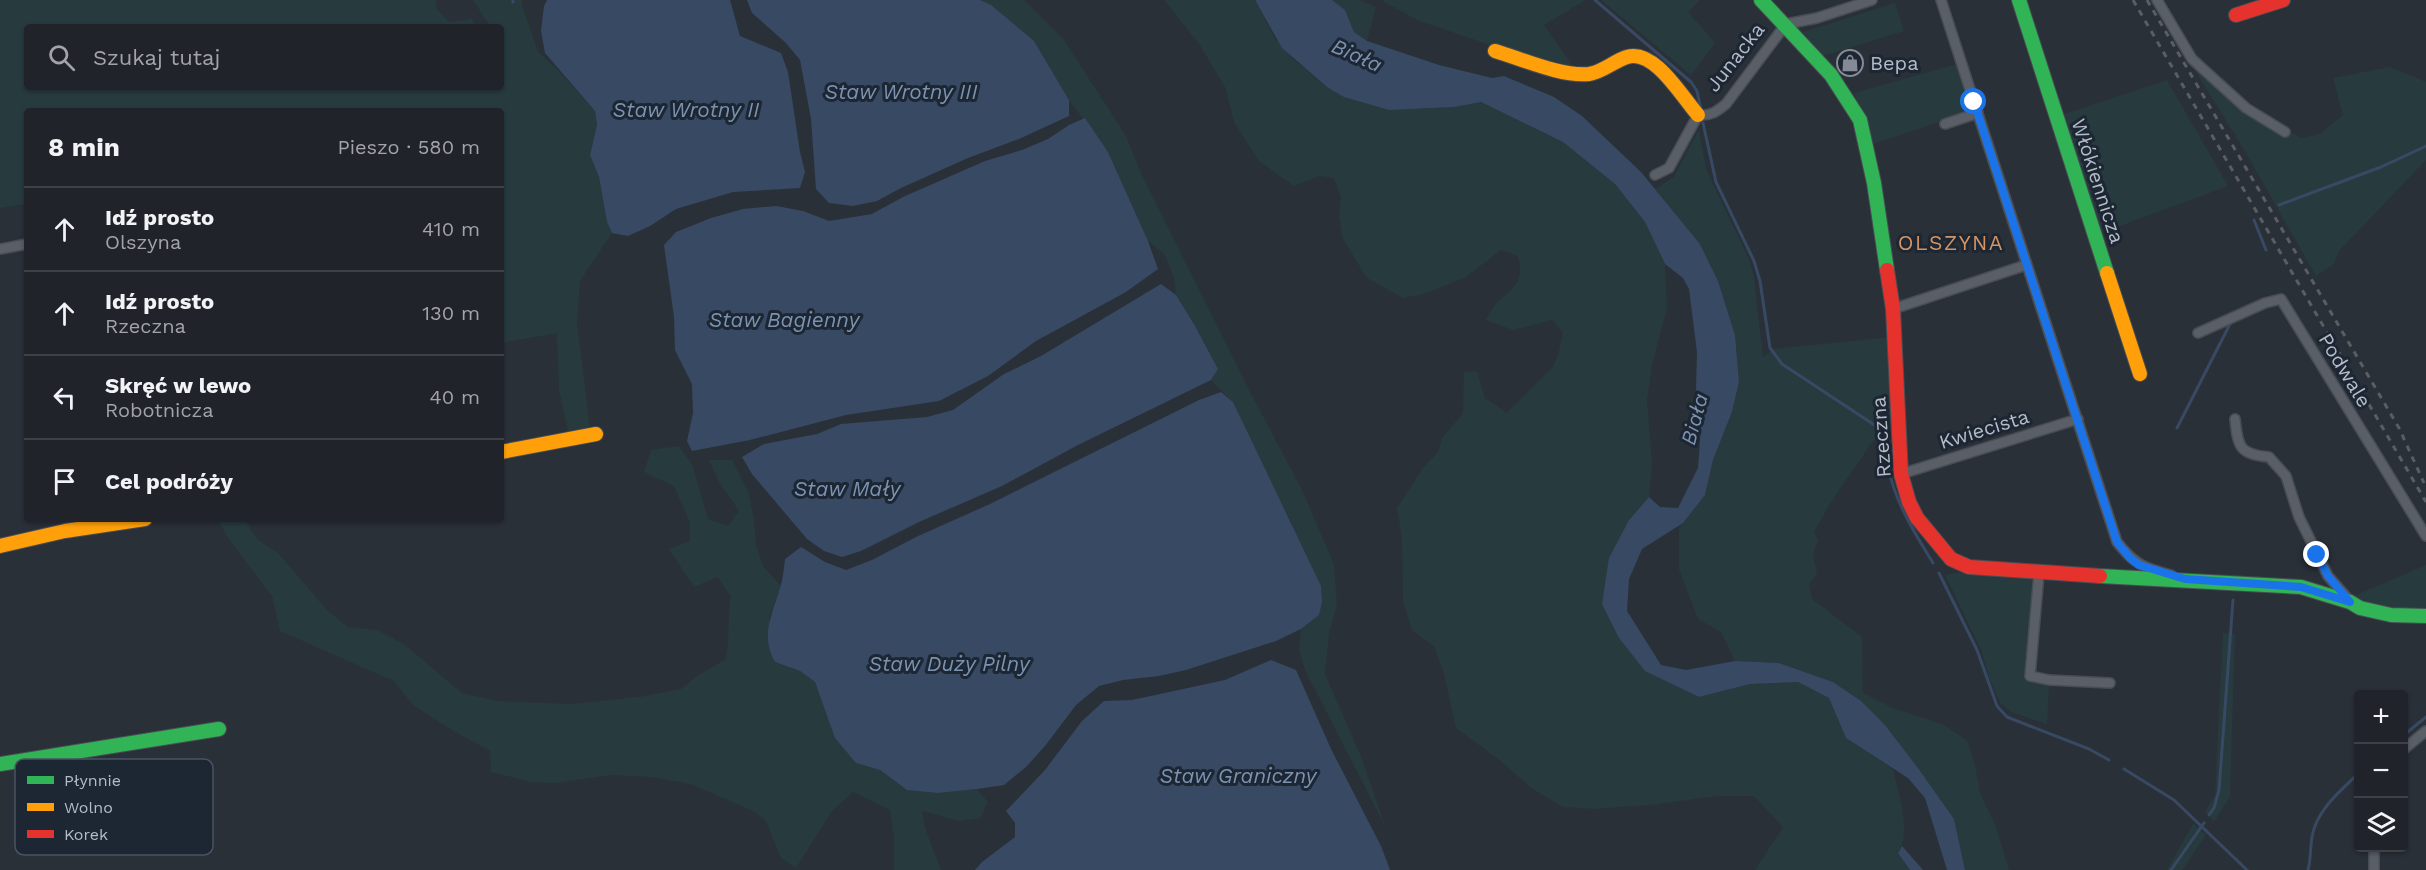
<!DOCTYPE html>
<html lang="pl">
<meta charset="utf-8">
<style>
:root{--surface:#20242a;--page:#2d3036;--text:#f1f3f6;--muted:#a2a4a8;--line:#3d4147}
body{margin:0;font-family:"Work Sans",sans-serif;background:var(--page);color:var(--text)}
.controls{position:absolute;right:18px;bottom:18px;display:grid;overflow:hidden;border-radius:6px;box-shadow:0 2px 4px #0004}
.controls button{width:54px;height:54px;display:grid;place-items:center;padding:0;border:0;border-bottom:2px solid var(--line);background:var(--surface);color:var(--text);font:30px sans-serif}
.stop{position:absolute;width:18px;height:18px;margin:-14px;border:4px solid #1a73e8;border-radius:50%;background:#fff}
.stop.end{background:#1a73e8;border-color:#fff;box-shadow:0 2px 6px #0008}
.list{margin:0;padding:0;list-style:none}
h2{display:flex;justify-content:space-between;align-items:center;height:78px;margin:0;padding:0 24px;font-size:26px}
h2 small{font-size:20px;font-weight:400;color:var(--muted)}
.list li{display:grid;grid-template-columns:39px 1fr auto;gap:18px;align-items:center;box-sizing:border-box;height:84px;padding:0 24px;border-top:2px solid var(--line)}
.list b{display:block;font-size:22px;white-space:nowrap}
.list p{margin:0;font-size:20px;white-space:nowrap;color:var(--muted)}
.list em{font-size:20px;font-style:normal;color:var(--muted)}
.icon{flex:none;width:33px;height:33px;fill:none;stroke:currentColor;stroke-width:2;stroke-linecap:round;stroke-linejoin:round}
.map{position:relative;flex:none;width:2426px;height:870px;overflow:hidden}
.search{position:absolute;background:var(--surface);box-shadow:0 2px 4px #0004;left:24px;top:24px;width:480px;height:66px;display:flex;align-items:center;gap:15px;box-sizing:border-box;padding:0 21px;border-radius:6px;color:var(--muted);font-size:22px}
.panel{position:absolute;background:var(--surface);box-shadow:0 2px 4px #0004;left:24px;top:108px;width:480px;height:414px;border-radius:6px}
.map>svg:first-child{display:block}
.green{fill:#273a3e}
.water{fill:#384963}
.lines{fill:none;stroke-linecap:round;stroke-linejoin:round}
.stream{stroke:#384963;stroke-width:3}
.street-casing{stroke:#484c53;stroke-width:12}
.fast-casing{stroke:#484c53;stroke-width:16}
.slow-casing{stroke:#484c53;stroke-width:16}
.jam-casing{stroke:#484c53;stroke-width:16}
.street{stroke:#5a5e66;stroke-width:9}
.fast{stroke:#30b455;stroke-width:14}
.slow{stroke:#ff9f0a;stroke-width:14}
.jam{stroke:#e5322d;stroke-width:14}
.rail{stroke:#595d64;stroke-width:3;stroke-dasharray:6 6;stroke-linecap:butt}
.route{stroke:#1a73e8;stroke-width:8}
.labels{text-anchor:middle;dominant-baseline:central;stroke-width:6;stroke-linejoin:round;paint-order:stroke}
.street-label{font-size:20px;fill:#b4bcc9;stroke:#1d2633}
.poi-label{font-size:20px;fill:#b4bcc9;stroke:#1d2633;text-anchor:start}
.water-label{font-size:21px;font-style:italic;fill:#7c92b1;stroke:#1d2633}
.neighbourhood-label{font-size:21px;letter-spacing:1.5px;fill:#d59563;stroke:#1d2633}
.key{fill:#1d2633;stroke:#4a5360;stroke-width:1.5}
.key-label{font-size:16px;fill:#b4bcc9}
</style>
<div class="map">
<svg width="2426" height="870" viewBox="0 0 2426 870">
<rect width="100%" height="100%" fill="#2a3038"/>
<g class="green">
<path d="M0 0H436V8L449 22 472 19 476 27H27V87H501V48L504 44 501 40V27H491L473 0H522V5L538 52 557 69 595 111 597 125 590 155 599 177 607 222 612 233 580 281 577 323 590 429 568 431 559 389 557 333 501 343V111H27V204L0 208Z"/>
<path d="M980 0H1024L1064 40 1126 136 1141 173 1249 390 1301 488 1334 564 1337 605 1329 634 1325 674 1362 759 1385 826 1305 670 1299 649 1301 629 1319 615 1291 522 1263 469 1233 402 1211 380 1218 369 1194 324 1176 295 1174 278 1165 255 1148 241 1108 152 1069 100 1034 41Z"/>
<path d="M1164 0H1255L1274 37 1293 59 1327 87 1422 109 1481 102 1563 142 1615 184 1645 222 1665 264 1667 308 1652 365 1647 400 1652 463 1649 497 1629 520 1619 638 1698 697 1750 684 1798 682 1829 698 1846 738 1893 769C1898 794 1912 829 1898 853L1910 870H1755L1783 827 1754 796H1717L1658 804 1597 809 1563 807 1531 788 1502 762 1456 728 1444 674 1434 646 1412 630 1403 601 1402 538 1397 508 1423 468 1438 452 1442 438 1463 413 1464 372 1477 371 1485 398 1507 413 1552 368 1558 356 1563 333 1552 320 1513 330 1486 320C1489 315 1492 308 1496 304 1513 286 1525 284 1518 256L1501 250 1466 277 1424 294 1403 298 1367 278 1343 239 1339 216 1341 197 1334 178 1320 176 1294 186 1259 161 1234 122 1226 89 1200 45Z"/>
<path d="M1332 0H1360L1376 7 1367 41 1354 32 1345 10Z"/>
<path d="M1381 0H1586L1544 25 1575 69 1496 47 1419 21Z"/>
<path d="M1601 0H1700L1688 12 1715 43 1691 75Z"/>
<path d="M1895 3 1904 31 1823 56 1803 32Z"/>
<path d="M1957 64 1972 111 1873 144 1854 93Z"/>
<path d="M2390 67 2426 82V160L2340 250 2333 265 2316 276 2245 151 2194 69 2237 108 2284 136 2293 133 2301 138 2320 134 2343 115 2333 78Z"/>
<path d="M2167 80 2228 186 2101 233 2062 115Z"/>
<path d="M1699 129 1706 169 1749 259 1754 277 1763 357 1774 349 1891 337 1893 426 1873 441 1831 502 1814 532 1818 541 1813 553 1817 573 1809 585 1812 599 1862 637 1863 693 1893 708 1942 724 1967 740 1975 765 1980 793 1996 827 2009 870H1965L1954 819 1918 768 1885 725 1861 701 1833 682 1779 663 1735 661 1721 632 1698 619 1679 569V527L1705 495 1713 460 1732 412 1739 382 1735 335 1718 281 1700 244 1655 189 1674 177Z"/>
<path d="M679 446 692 464 708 519 728 526 739 511 719 482 709 460H732L749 494 754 520 756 545 763 566 781 586 769 618 775 662 800 671 815 682 825 708 856 763 880 770 908 790 938 793 977 789 988 802 980 818 960 821 922 811 925 828 941 870H894V838L890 810 853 792 832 811 796 868 781 858 766 821 755 812 691 784 651 777 611 775 555 783 531 782 491 772 490 751 452 730 413 705 394 681 280 631 272 596 228 538 218 519H244L258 540 278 553 326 609 348 627 377 630 404 644 462 693 497 701 571 704 639 697 681 689 697 676 726 659C730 639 727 618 731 597L718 577 694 587 669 549 690 541V523L674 486 644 472 651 450Z"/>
<path d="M2426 565V611C2402 610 2373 612 2354 596Z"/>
<path d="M1967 571 2034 577 2027 680 2049 686 2047 724 2011 712 2001 704 1989 678 1982 652 1945 575Z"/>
<path d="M2223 633 2235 634 2230 797 2214 822 2205 812 2215 795Z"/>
<path d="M2193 824 2206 835 2182 870H2167Z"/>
</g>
<g class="water">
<path d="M547 0H730L740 36 781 53 788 72 800 152 805 172 800 188 733 192 676 209 650 226 628 236 612 233 607 222 599 177 590 155 597 125 595 111 545 53 541 31 544 6Z"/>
<path d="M747 0H980L991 5 1034 41 1069 100V116L1019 139 968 158 901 188 877 201 853 206 829 203 816 189 811 119 800 60 786 43 752 13Z"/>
<path d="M1255 0H1332L1345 10 1354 32 1367 41 1439 65 1492 78 1504 76 1554 97 1582 116 1641 172 1700 244 1718 281 1735 335 1739 382 1732 412 1713 460 1705 495 1683 523 1642 549 1629 579 1627 611 1661 665 1686 670 1735 661 1779 663 1833 682 1861 701 1885 725 1918 768 1954 819 1965 870H1947L1925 798 1908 778 1846 738 1829 698 1798 682 1750 684 1699 697 1645 671 1619 638 1602 604 1609 558 1629 520 1649 497 1660 507 1678 508 1698 468 1701 426 1696 390 1697 352 1689 289 1683 278 1665 264 1645 222 1615 184 1563 142 1481 102 1454 107 1389 110 1344 97 1327 87 1282 48Z"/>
<path d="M1085 118 1108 152 1148 241 1158 269 1126 292 1036 341 988 376 939 401 846 415 750 440 692 451 687 441 693 413 692 384 675 350 674 317 664 245 676 232 711 218 743 209 776 206 803 211 829 221 872 214 903 197 985 161 1022 150 1048 139 1069 125Z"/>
<path d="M1161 284 1176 295 1194 324 1218 369 1211 380 1078 445 1002 486 919 522 861 551 842 557 824 551 807 539 752 474 742 457 764 444 817 434 841 424 927 417 953 410 1004 374 1041 356Z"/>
<path d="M1221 392 1233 402 1321 586 1322 602 1319 615 1301 629 1276 641 1186 670 1159 676 1123 680 1099 686 1076 705 1045 746 1026 767 1004 785 977 789 938 793 907 790 880 770 856 763 835 738 815 682 800 671 775 662C760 635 772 615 780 588 783 579 784 568 785 559L801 547 825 562 846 570 872 560 916 537 990 504 1199 400Z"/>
<path d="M1271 660 1296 670 1331 749 1381 846 1390 870H975L982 862 1015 837V823L1006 811 1045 770 1082 721 1104 701 1132 700 1225 680Z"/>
<path d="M1902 846 1923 870H1910L1898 853Z"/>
</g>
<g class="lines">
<g class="stream">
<path d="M513 0V2"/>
<path d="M1595 0 1691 82 1697 91 1701 110"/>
<path d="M1703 123 1716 182 1754 261 1760 281 1770 348 1782 364 1876 426C1887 443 1885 455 1890 475 1898 507 1916 535 1933 563"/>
<path d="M2279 205 2381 167 2426 146"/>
<path d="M2254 220 2266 250"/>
<path d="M2177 428 2231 322"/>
<path d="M1939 573 1977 650 1997 706 2007 717 2089 749 2109 760"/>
<path d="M2404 735 2426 717"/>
<path d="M2124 769 2174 800 2247 870"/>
<path d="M2209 815 2214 808 2219 790 2233 600"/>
<path d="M2171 870 2204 823"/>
<path d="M2308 870C2311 859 2310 849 2312 837 2316 811 2340 791 2358 774"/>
</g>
<defs>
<g id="street">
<path d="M1941 0 2117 542C2134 564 2144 568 2171 575"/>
<path d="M2157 0 2192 59 2246 108 2285 132"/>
<path d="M1945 124 1978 113"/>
<path d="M1655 175 1669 168 1698 115C1711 116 1716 112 1726 104L1786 24 1817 18 1872 0"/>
<path d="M0 249 27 244"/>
<path d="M1893 309 2026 265"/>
<path d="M2198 333 2265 303 2281 299 2426 536"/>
<path d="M2235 419C2238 447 2239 454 2269 457L2286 476 2299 517 2328 576 2349 600"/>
<path d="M1901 474 2078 419"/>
<path d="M2039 573 2030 676 2049 680 2110 683"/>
<path d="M2404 749 2426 731"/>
<path d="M2374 870V848"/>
</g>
<g id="fast">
<path d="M1761 0 1831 75 1860 120 1874 183 1887 270"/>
<path d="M2019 0 2107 273"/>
<path d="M2100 576 2301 587 2350 602 2360 608 2391 615 2426 616"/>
<path d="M0 764 219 729"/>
</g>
<g id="slow">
<path d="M1495 51C1522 59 1562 77 1589 74 1603 72 1614 61 1627 57 1654 48 1682 97 1698 115"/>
<path d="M2107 273 2140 374"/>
<path d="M501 452 596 434"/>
<path d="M0 546 65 531 145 519"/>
</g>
<g id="jam">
<path d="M2236 15 2283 0"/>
<path d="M1887 270 1893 309 1901 474 1909 502 1917 518 1951 559 1969 567 2100 576"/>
</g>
</defs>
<use href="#street" class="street-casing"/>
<use href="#fast" class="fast-casing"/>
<use href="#slow" class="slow-casing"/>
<use href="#jam" class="jam-casing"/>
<use href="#street" class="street"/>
<use href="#fast" class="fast"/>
<use href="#slow" class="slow"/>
<use href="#jam" class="jam"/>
<g class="rail">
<path d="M2133 0 2426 502"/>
<path d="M2147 0 2399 428 2424 483"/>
</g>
</g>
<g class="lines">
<path class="route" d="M1974 102 2117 542 2130 558 2139 565 2185 579 2301 587 2350 602 2328 576 2317 555"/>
</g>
<defs>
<symbol id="shop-ring" viewBox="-11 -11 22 22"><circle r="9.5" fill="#1d2633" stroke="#848b96" stroke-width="1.5"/><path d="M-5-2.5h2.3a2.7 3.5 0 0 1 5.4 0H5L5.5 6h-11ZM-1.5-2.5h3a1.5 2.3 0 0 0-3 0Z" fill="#848b96"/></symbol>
</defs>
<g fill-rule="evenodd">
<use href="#shop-ring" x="1835" y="48" width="30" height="30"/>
</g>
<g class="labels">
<g class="street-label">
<text transform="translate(1735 57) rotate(-52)">Junacka</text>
<text transform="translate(2098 181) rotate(72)">Włókiennicza</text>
<text transform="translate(2345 370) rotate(59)">Podwale</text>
<text transform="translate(1984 429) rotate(-17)">Kwiecista</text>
<text transform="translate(1881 437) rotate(-94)">Rzeczna</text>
</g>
<g class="poi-label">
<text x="1870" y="63">Bepa</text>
</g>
<g class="water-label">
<text transform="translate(1357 55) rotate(24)">Biała</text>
<text x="901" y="91">Staw Wrotny III</text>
<text x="686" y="109">Staw Wrotny II</text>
<text x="784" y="319">Staw Bagienny</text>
<text transform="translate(1694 419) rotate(-75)">Biała</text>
<text x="847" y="488">Staw Mały</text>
<text x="949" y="663">Staw Duży Pilny</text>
<text x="1238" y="775">Staw Graniczny</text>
</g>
<g class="neighbourhood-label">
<text x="1951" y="242">OLSZYNA</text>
</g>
</g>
<rect x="15" y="759" width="198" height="96" rx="9" class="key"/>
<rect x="27" y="776" width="27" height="8" fill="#30b455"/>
<rect x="27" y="803" width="27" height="8" fill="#ff9f0a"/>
<rect x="27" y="830" width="27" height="8" fill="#e5322d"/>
<g class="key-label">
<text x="64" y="786">Płynnie</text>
<text x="64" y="813">Wolno</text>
<text x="64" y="840">Korek</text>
</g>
</svg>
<div class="controls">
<button>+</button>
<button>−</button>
<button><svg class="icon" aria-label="layers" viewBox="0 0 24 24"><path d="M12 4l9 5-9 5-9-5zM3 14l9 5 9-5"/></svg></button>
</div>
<div class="stop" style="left:1974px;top:102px"></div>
<div class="stop end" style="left:2317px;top:555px"></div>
<div class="search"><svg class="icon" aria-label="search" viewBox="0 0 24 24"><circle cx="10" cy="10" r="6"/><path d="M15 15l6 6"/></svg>Szukaj tutaj</div>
<section class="panel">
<h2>8 min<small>Pieszo · 580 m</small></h2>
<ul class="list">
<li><svg class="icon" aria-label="ahead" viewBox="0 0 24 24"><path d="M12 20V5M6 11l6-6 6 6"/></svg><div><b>Idź prosto</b><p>Olszyna</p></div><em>410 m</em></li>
<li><svg class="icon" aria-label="ahead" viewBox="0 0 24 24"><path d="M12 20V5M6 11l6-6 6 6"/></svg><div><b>Idź prosto</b><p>Rzeczna</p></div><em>130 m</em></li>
<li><svg class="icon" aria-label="left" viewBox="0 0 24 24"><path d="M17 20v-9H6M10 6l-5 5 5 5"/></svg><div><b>Skręć w lewo</b><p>Robotnicza</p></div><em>40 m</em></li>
<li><svg class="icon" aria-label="arrive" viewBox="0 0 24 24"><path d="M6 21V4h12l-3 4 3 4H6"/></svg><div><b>Cel podróży</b></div></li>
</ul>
</section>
</div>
